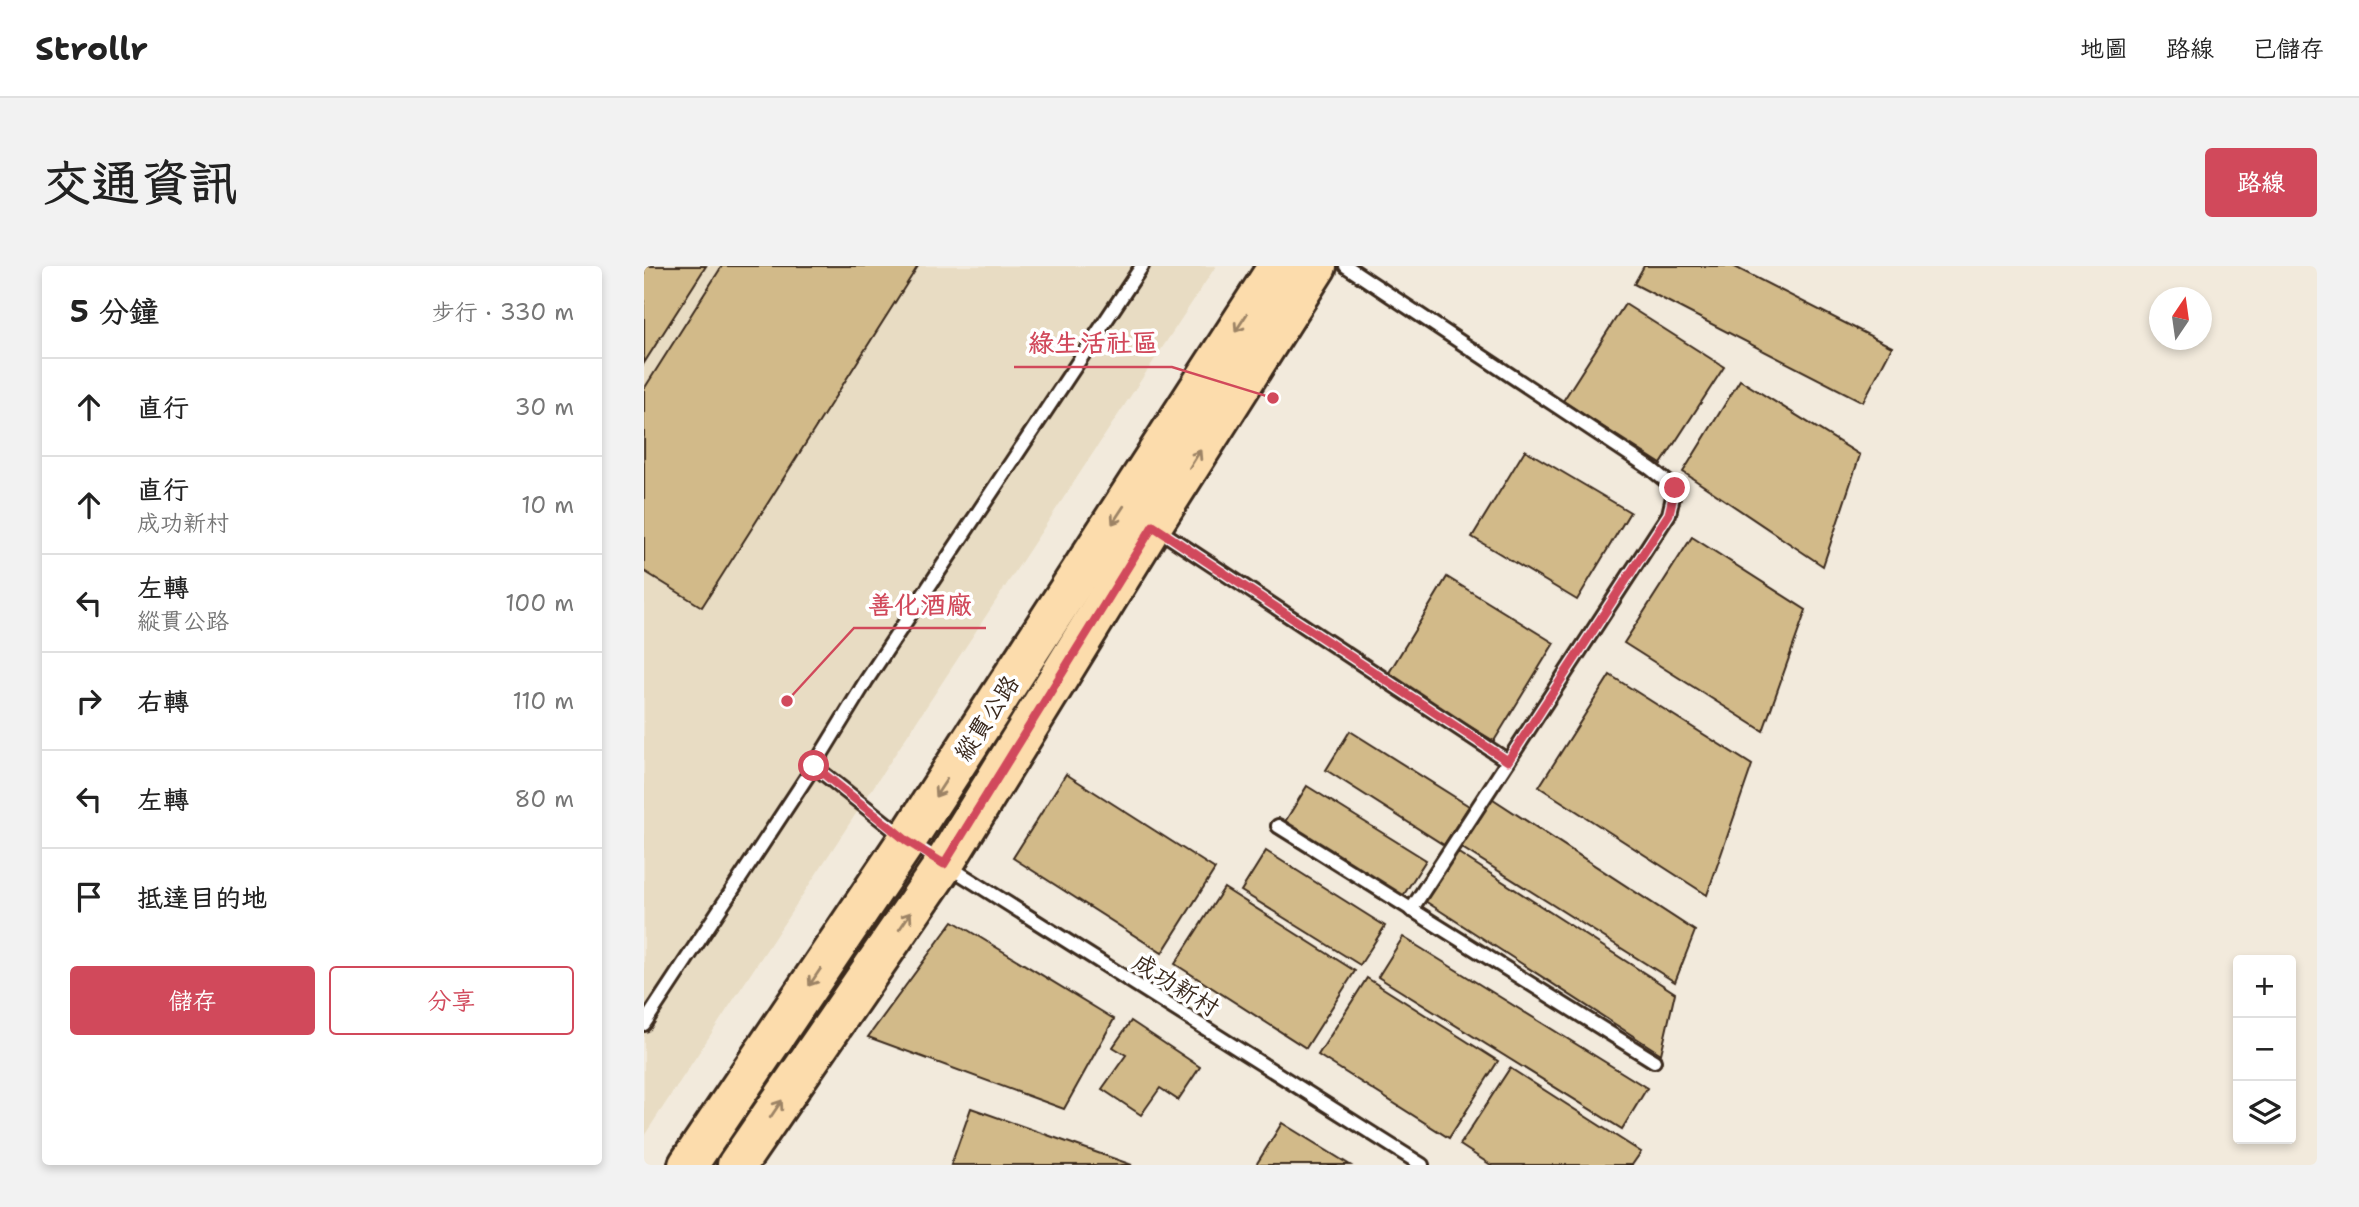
<!DOCTYPE html>
<html lang="zh-TW">
<meta charset="utf-8">
<style>
:root{--surface:#fff;--page:#f2f2f2;--text:#222;--muted:#767676;--line:#e0e0e0;--accent:#d1495b}
body{margin:0;font-family:"Shantell Sans","LXGW WenKai TC",sans-serif;background:var(--page);color:var(--text)}
.controls{position:absolute;right:21px;bottom:21px;display:grid;overflow:hidden;border-radius:7px;box-shadow:0 4px 10px #0003}
.controls button{width:63px;height:63px;display:grid;place-items:center;padding:0;border:0;border-bottom:2px solid var(--line);background:var(--surface);color:var(--text);font:35px sans-serif}
.compass{position:absolute;left:1505px;top:21px;width:63px;height:63px;border-radius:50%;background:var(--surface);box-shadow:0 4px 10px #0003;rotate:13deg}
.stop{position:absolute;width:21px;height:21px;margin:-16px;border:5px solid #d1495b;border-radius:50%;background:#fff}
.stop.end{background:#d1495b;border-color:#fff;box-shadow:0 2px 7px #0008}
.list{margin:0;padding:0;list-style:none}
h2{display:flex;justify-content:space-between;align-items:center;height:91px;margin:0;padding:0 28px;font-size:30px}
h2 small{font-size:23px;font-weight:400;color:var(--muted)}
.list li{display:grid;grid-template-columns:46px 1fr auto;gap:21px;align-items:center;box-sizing:border-box;height:98px;padding:0 28px;border-top:2px solid var(--line)}
.list b{display:block;font-size:26px;white-space:nowrap}
.list p{margin:0;font-size:23px;white-space:nowrap;color:var(--muted)}
.list em{font-size:23px;font-style:normal;color:var(--muted)}
.actions{display:flex;gap:14px;padding:21px 28px}
.actions a{flex:1;padding:16px 0;border:2px solid var(--accent);border-radius:7px;text-align:center;font-size:24px;color:var(--accent)}
.actions .main{background:var(--accent);color:#fff}
.icon{flex:none;width:38px;height:38px;fill:none;stroke:currentColor;stroke-width:2;stroke-linecap:round;stroke-linejoin:round}
.map{position:relative;flex:none;width:1673px;height:899px;overflow:hidden;border-radius:7px}
header{display:flex;align-items:center;gap:42px;box-sizing:border-box;height:98px;padding:0 35px;background:var(--surface);border-bottom:2px solid var(--line)}
header strong{font-size:33px}
nav{display:flex;gap:38px;margin-inline-start:auto;font-size:24px}
.intro{display:flex;align-items:center;justify-content:space-between;box-sizing:border-box;height:168px;padding:0 42px}
h1{margin:0;font-size:49px}
.button{padding:18px 32px;border-radius:7px;background:var(--accent);color:#fff;font-size:24px;font-weight:700}
main{display:flex;gap:42px;padding:0 42px}
aside{flex:1;background:var(--surface);border-radius:7px;box-shadow:0 4px 10px #0003}
.map>svg:first-child{display:block}
.built{fill:#e8dcc3}
.building{fill:#d2ba89;stroke:#3b2a1e;stroke-width:2}
.lines{fill:none;stroke-linecap:round;stroke-linejoin:round}
.lane-casing{stroke:#3b2a1e;stroke-width:18}
.primary-casing{stroke:#3b2a1e;stroke-width:44}
.lane{stroke:#fff;stroke-width:12}
.primary{stroke:#fcdcac;stroke-width:38}
.oneway{stroke:#9c8365}
.route{stroke:#d1495b;stroke-width:9}
.labels{text-anchor:middle;dominant-baseline:central;stroke-width:7;stroke-linejoin:round;paint-order:stroke}
.street-label{font-size:24px;fill:#3b2a1e;stroke:#fff}
.leader{fill:none;stroke:#d1495b;stroke-width:2.5}
.callout-dot{fill:#d1495b;stroke:#fff;stroke-width:2.5}
.callout-label{font-size:26px;text-anchor:middle;font-weight:bold;fill:#d1495b;stroke:#fff;stroke-width:7;stroke-linejoin:round;paint-order:stroke}
</style>
<header>
<strong>Strollr</strong>
<nav><a>地圖</a><a>路線</a><a>已儲存</a></nav>
</header>
<div class="intro"><h1>交通資訊</h1><a class="button">路線</a></div>
<main>
<aside>
<h2>5 分鐘<small>步行 · 330 m</small></h2>
<ul class="list">
<li><svg class="icon" aria-label="ahead" viewBox="0 0 24 24"><path d="M12 20V5M6 11l6-6 6 6"/></svg><div><b>直行</b></div><em>30 m</em></li>
<li><svg class="icon" aria-label="ahead" viewBox="0 0 24 24"><path d="M12 20V5M6 11l6-6 6 6"/></svg><div><b>直行</b><p>成功新村</p></div><em>10 m</em></li>
<li><svg class="icon" aria-label="left" viewBox="0 0 24 24"><path d="M17 20v-9H6M10 6l-5 5 5 5"/></svg><div><b>左轉</b><p>縱貫公路</p></div><em>100 m</em></li>
<li><svg class="icon" aria-label="right" viewBox="0 0 24 24"><path d="M7 20v-9h11M14 6l5 5-5 5"/></svg><div><b>右轉</b></div><em>110 m</em></li>
<li><svg class="icon" aria-label="left" viewBox="0 0 24 24"><path d="M17 20v-9H6M10 6l-5 5 5 5"/></svg><div><b>左轉</b></div><em>80 m</em></li>
<li><svg class="icon" aria-label="arrive" viewBox="0 0 24 24"><path d="M6 21V4h12l-3 4 3 4H6"/></svg><div><b>抵達目的地</b></div></li>
</ul>
<div class="actions"><a class="main">儲存</a><a>分享</a></div>
</aside>
<div class="map">
<svg width="1673" height="899" viewBox="0 0 1673 899">
<rect width="100%" height="100%" fill="#f2eadc"/>
<filter id="ink" filterUnits="userSpaceOnUse"><feTurbulence type="fractalNoise" baseFrequency=".0143" numOctaves="2"/><feDisplacementMap in="SourceGraphic" scale="14" xChannelSelector="R" yChannelSelector="G"/><feConvolveMatrix kernelMatrix="1 2 1 2 8 2 1 2 1" color-interpolation-filters="sRGB"/></filter>
<g filter="url(#ink)">
<path class="built" d="M0 0H572L0 870Z"/>
<g class="building">
<path d="M0 0H62L0 97Z"/>
<path d="M78 0H274L58 341 0 305V123Z"/>
<path d="M1000 0H1089L1248 81 1219 136 990 18Z"/>
<path d="M981 38 1080 101 1017 198 919 135Z"/>
<path d="M1096 114 1216 189 1179 300 1039 206Z"/>
<path d="M881 184 986 246 933 334 828 271Z"/>
<path d="M1048 271 1162 344 1119 465 980 377Z"/>
<path d="M803 311 910 377 850 475 743 410Z"/>
<path d="M966 409 1108 499 1063 629 895 521Z"/>
<path d="M706 465 825 540 800 579 682 504Z"/>
<path d="M422 508 571 603 518 687 369 592Z"/>
<path d="M663 520 782 594 757 633 639 559Z"/>
<path d="M846 531 1051 665 1031 716 815 580Z"/>
<path d="M622 585 741 660 716 699 597 625Z"/>
<path d="M813 586 1031 727 1017 788 781 635Z"/>
<path d="M580 622 711 705 662 782 531 698Z"/>
<path d="M309 655 470 753 420 843 224 771Z"/>
<path d="M759 671 1003 822 978 863 734 711Z"/>
<path d="M723 712 854 795 805 872 674 789Z"/>
<path d="M487 755 556 801 534 834 516 822 497 849 458 823 482 789 469 781Z"/>
<path d="M866 802 997 886 988 899H847L816 879Z"/>
<path d="M327 842 488 899H307Z"/>
<path d="M638 857 706 899H612Z"/>
</g>
<g class="lines">
<defs>
<g id="lane">
<path d="M702 0 1006 202 1031 222 1025 248 767 644"/>
<path d="M512 262 864 495"/>
<path d="M170 500 263 574 778 899"/>
<path d="M634 560 1010 795"/>
<path d="M0 758 170 500 222 415 498 0"/>
</g>
<g id="primary">
<path d="M44 899 263 574 634 0"/>
<path d="M93 899 300 598 508 260 673 0"/>
</g>
</defs>
<use href="#lane" class="lane-casing"/>
<use href="#primary" class="primary-casing"/>
<use href="#lane" class="lane"/>
<use href="#primary" class="primary"/>
</g>
<defs><path id="oneway-shaft" d="M-6 0H5M1.5-3L5.5 0L1.5 3" fill="none" stroke-width="1.6" stroke-linecap="round" stroke-linejoin="round" transform="scale(1.75)"/></defs>
<g class="oneway">
<use href="#oneway-shaft" transform="translate(597 57) rotate(123)"/>
<use href="#oneway-shaft" transform="translate(551 193) rotate(-58)"/>
<use href="#oneway-shaft" transform="translate(474 249) rotate(123)"/>
<use href="#oneway-shaft" transform="translate(297 522) rotate(123)"/>
<use href="#oneway-shaft" transform="translate(261 655) rotate(-56)"/>
<use href="#oneway-shaft" transform="translate(171 711) rotate(124)"/>
<use href="#oneway-shaft" transform="translate(132 843) rotate(-56)"/>
</g>
</g>
<g class="lines" filter="url(#ink)">
<path class="route" d="M170 500 263 575 300 598 509 260 864 495 1025 248 1031 222"/>
</g>
<g class="labels">
<g class="street-label">
<text transform="translate(343 452) rotate(-57)">縱貫公路</text>
<text transform="translate(532 719) rotate(32)">成功新村</text>
</g>
</g>
<path class="leader" d="M629 132L528 101H370M143 435L210 362H342"/>
<g class="callout-dot">
<circle cx="629" cy="132" r="7"/>
<circle cx="143" cy="435" r="7"/>
</g>
<g class="callout-label">
<text x="449" y="86">綠生活社區</text>
<text x="276" y="348">善化酒廠</text>
</g>
</svg>
<div class="controls">
<button>+</button>
<button>−</button>
<button><svg class="icon" aria-label="layers" viewBox="0 0 24 24"><path d="M12 4l9 5-9 5-9-5zM3 14l9 5 9-5"/></svg></button>
</div>
<svg class="compass" viewBox="-18 -18 36 36"><path d="M0-13l5 13h-10z" fill="#e53935"/><path d="M0 13l5-13h-10z" fill="#767676"/></svg>
<div class="stop" style="left:170px;top:500px"></div>
<div class="stop end" style="left:1031px;top:222px"></div>
</div>
</main>
